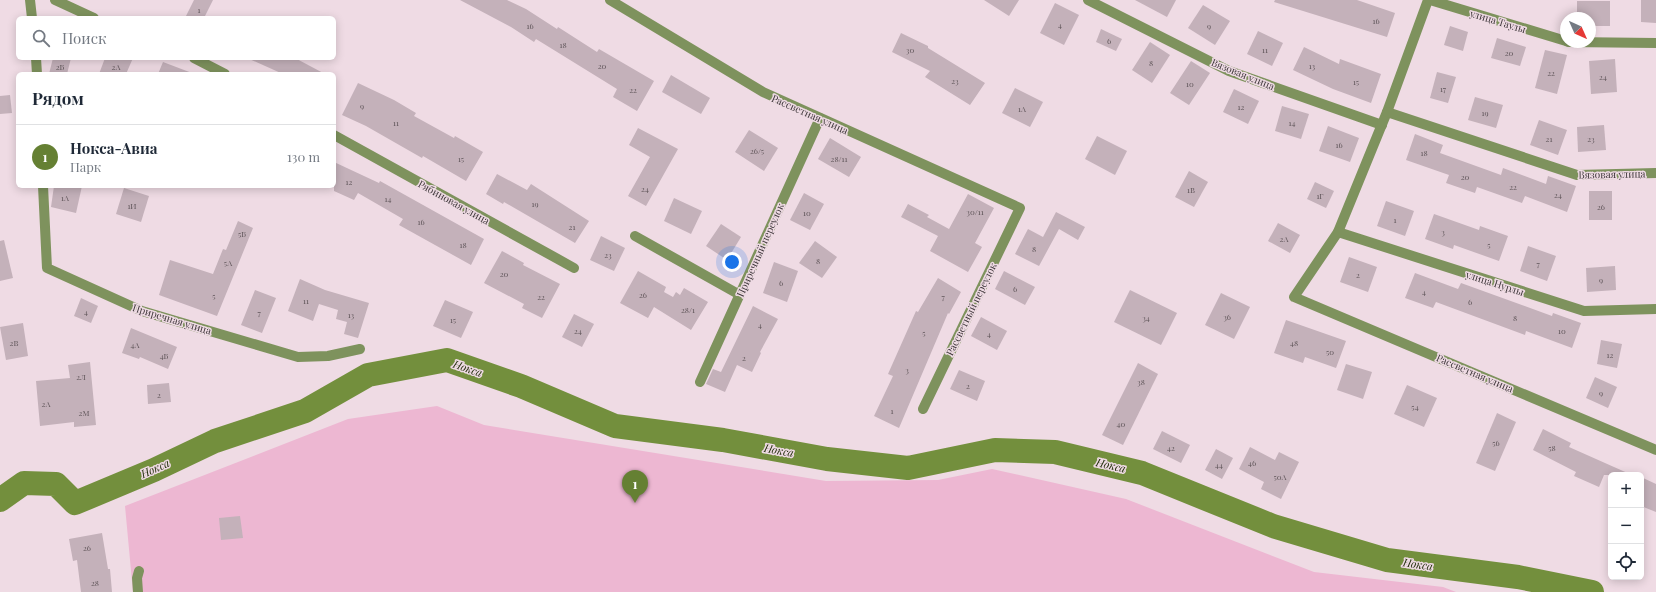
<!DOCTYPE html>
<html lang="ru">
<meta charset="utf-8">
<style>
:root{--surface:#fff;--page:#f6f6f7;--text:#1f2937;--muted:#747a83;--line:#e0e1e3;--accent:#658033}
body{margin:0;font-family:"Playfair Display",serif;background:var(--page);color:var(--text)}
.controls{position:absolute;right:12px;bottom:12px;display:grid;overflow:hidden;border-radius:6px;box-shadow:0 2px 10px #0003}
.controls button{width:36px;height:36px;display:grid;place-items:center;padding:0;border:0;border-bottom:1px solid var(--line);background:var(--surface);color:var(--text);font:20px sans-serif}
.compass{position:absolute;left:1560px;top:12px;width:36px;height:36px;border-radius:50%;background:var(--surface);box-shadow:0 2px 10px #0003;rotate:135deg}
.you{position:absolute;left:732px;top:262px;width:14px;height:14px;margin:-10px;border:3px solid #fff;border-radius:50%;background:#1a73e8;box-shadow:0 0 0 6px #1a73e833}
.badge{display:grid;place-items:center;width:26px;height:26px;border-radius:50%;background:var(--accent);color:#fff;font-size:13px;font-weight:700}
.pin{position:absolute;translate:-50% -33px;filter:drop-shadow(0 1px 2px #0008)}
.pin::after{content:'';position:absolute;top:21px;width:14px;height:12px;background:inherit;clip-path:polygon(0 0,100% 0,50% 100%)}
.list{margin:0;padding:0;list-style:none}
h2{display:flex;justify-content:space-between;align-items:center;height:52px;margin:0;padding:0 16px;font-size:17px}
h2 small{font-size:13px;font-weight:400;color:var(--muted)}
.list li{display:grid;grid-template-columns:26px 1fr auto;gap:12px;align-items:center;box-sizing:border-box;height:64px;padding:0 16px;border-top:1px solid var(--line)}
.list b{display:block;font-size:15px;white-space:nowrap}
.list p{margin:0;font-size:13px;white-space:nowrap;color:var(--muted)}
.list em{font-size:13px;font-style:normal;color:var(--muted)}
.icon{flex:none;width:22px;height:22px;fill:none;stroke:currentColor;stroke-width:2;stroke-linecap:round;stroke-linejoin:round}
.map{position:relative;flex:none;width:1656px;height:592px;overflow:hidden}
.search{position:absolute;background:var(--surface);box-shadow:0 2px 10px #0003;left:16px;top:16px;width:320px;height:44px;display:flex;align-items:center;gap:10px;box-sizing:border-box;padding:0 14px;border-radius:6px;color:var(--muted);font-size:15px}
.panel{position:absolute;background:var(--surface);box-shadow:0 2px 10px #0003;left:16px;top:72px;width:320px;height:116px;border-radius:6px}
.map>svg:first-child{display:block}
.green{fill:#edb7d2}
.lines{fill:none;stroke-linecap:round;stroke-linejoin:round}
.river{stroke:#738f3d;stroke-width:24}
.building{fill:#c4b1ba}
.minor{stroke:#7e925d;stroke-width:10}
.labels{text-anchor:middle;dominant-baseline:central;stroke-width:3;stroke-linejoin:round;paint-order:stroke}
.number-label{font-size:8px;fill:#5f5559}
.street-label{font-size:10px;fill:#3d3639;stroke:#efdbe4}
.water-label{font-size:11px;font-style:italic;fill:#222e0b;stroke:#efdbe4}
</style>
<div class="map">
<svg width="1656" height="592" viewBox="0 0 1656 592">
<rect width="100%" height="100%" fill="#efdbe4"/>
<path class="green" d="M437 406 484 425 826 481 938 480 992 469 1126 499 1314 572 1443 587 1456 592H133L125 506 348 419Z"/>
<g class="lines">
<path class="river" d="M0 500 24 483 56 484 75 503 154 470 215 441 305 411 368 375 447 360 521 386 615 426 723 440 827 459 908 468 995 450 1055 452 1142 473 1273 526 1387 560 1518 577 1592 592"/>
</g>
<g class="building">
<path d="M194 0H213L204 18H185Z"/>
<path d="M460 0H507L526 9 557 29 558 27 597 52 599 49 654 81 637 111 613 97 617 89 536 39 534 42 511 27Z"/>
<path d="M984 0H1019L1009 16Z"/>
<path d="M1135 0H1176L1167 17Z"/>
<path d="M1275 0H1357L1395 13 1387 37 1274 2Z"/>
<path d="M1641 0H1656V23L1641 22Z"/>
<path d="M1577 1H1610V26H1590V18H1577Z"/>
<path d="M1055 3 1079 15 1064 45 1040 33Z"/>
<path d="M1203 5 1230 21 1215 45 1188 28Z"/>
<path d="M1450 26 1468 32 1463 51 1444 45Z"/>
<path d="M1101 29 1122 39 1116 51 1096 42Z"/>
<path d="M1258 31 1283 43 1272 66 1247 54Z"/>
<path d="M901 33 928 46V48L985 83 970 105 925 77 930 71 892 52Z"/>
<path d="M1497 38 1526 47 1520 66 1491 58Z"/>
<path d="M1150 42 1170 55 1152 83 1132 70Z"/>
<path d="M1304 47 1339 64 1340 59 1381 74 1371 103 1333 89 1293 70Z"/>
<path d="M1545 50 1567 55 1557 94 1535 88Z"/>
<path d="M53 58H71L67 74H49Z"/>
<path d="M105 58H133L126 74H99Z"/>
<path d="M247 58H295L325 74H283Z"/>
<path d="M1615 59 1617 92 1591 94 1589 61Z"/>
<path d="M1191 61 1210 73 1189 105 1170 93Z"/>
<path d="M163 62 192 73V74H158Z"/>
<path d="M1437 72 1456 77 1448 103 1430 98Z"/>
<path d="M671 75 710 98 701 114 662 92Z"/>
<path d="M358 83 394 100 416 113 414 116 454 138 455 136 483 152 466 181 423 156 422 158 366 126 342 115Z"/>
<path d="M1015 88 1043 102 1030 127 1002 113Z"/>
<path d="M1234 89 1259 101 1248 124 1223 112Z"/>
<path d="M10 95 12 113 0 114V96Z"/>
<path d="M1475 97 1503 105 1496 128 1468 120Z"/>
<path d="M1282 106 1309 114 1301 139 1275 131Z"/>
<path d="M1539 120 1567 130 1558 155 1530 145Z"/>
<path d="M1604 125 1606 150 1578 152 1577 127Z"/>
<path d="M1328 126 1359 138 1350 162 1319 151Z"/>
<path d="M638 128 678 149 646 206 628 196 650 157 629 145Z"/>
<path d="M749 130 778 148 764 171 735 152Z"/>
<path d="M1415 134 1443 145 1440 153 1501 175 1503 168 1546 184 1548 176 1576 186 1567 212 1525 196 1522 203 1477 187 1475 193 1446 183 1449 175 1406 160Z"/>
<path d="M1097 136 1127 151 1115 175 1085 159Z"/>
<path d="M830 138 861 157 849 177 818 159Z"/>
<path d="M334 162 379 183 380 181 484 239 471 265 399 225 403 219 358 193 354 200 334 191Z"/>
<path d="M1189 171 1208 182 1194 207 1175 197Z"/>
<path d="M497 174 527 190 531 184 589 221 575 243 504 202 503 204 486 194Z"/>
<path d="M1315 182 1334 191 1326 208 1307 199Z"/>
<path d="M54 186H82L76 213 51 207Z"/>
<path d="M124 188 149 196 141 222 116 214Z"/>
<rect x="1589" y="191" width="23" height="29"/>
<path d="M804 193 824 204 810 230 790 220Z"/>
<path d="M968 194 994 208 975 243 982 247 968 272 930 251 938 236 901 217 908 204 929 215 927 217 949 229Z"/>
<path d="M674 198 702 211 691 234 664 221Z"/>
<path d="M1386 201 1414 211 1405 236 1377 226Z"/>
<path d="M1056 212 1085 227 1078 240 1059 229 1039 266 1015 254 1028 229 1043 237Z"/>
<path d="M1434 214 1479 230 1480 226 1508 236 1499 261 1454 245 1453 249 1425 239Z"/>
<path d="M238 221 253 228 217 316 159 295 170 260 213 274 223 249 226 250Z"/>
<path d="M1278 223 1300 235 1290 253 1268 241Z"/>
<path d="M721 224 741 237 727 260 706 246Z"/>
<path d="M601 236 625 248 614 271 590 260Z"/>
<path d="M4 240 13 278 0 281V241Z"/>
<path d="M815 241 837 257 822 278 799 263Z"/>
<path d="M1528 246 1556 256 1547 281 1520 271Z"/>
<path d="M502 251 524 263 523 265 560 284 542 318 522 308 524 304 484 283Z"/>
<path d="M1349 257 1377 267 1368 292 1340 282Z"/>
<path d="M774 262 798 271 787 302 763 293Z"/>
<path d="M1615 266 1616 290 1587 292 1586 268Z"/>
<path d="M638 271 666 287 664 292 673 297 676 292 680 295 684 288 708 302 691 330 654 307 648 318 620 303Z"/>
<path d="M1004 271 1035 287 1025 305 995 289Z"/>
<path d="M1415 273 1458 289 1461 283 1552 316 1553 313 1581 323 1572 348 1526 331 1525 335 1436 302 1433 308 1405 298Z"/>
<path d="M938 278 961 292 949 314 948 313 899 428 874 416 893 376 888 374 916 311 918 312Z"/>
<path d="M300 279 325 290 369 303 358 338 344 334 347 322 336 319 338 310 319 304 313 321 288 311Z"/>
<path d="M255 290 276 298 262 333 241 325Z"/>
<path d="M1130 290 1177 313 1161 345 1114 322Z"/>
<path d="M1221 293 1250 307 1234 339 1205 325Z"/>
<path d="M81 298 98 306 91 323 74 316Z"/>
<path d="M445 300 473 312 461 338 433 326Z"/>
<path d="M753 306 778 319 760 352 761 353 752 372 737 365 725 392 706 384 713 369 721 372Z"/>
<path d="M574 314 594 324 582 347 562 337Z"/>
<path d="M981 317 1007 331 997 350 971 336Z"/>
<path d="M1286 320 1346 341 1336 368 1305 357 1303 363 1274 353Z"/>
<path d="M23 323 28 356 6 360 0 327Z"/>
<path d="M131 328 177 347 168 369 140 357 139 359 122 353Z"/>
<path d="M1601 340 1622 344 1617 368 1597 364Z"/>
<path d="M90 362 96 425 74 427V422L40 426 36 381 70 378 68 365Z"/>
<path d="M1138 363 1158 374 1123 445 1102 435Z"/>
<path d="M1346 364 1372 372 1363 399 1337 390Z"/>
<path d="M959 370 985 381 977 401 950 389Z"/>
<path d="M1595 377 1617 387 1608 408 1586 398Z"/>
<path d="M169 383 171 402 148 404 147 385Z"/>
<path d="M1407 385 1437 398 1424 427 1394 414Z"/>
<path d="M1497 413 1516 422 1495 471 1476 463Z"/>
<path d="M1543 429 1571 443 1569 447 1632 475H1604L1599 487 1574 476 1576 472 1533 450Z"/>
<path d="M1162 431 1190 445 1181 463 1153 449Z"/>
<path d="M1250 447 1275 460 1279 452 1299 462 1281 499 1261 489 1264 482 1239 469Z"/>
<path d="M1216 449 1233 458 1222 479 1205 470Z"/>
<path d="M1641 477 1656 484V512L1641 506Z"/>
<path d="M240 516 243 538 221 540 219 518Z"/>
<path d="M102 533 108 569H110L112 592H81L77 560 73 561 69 539Z"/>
</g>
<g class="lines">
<g class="minor">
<path d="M30 0 32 18"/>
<path d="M55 0 94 18"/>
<path d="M610 0 763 92 1020 208 923 409"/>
<path d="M1088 0 1229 71 1382 125"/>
<path d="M1428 0 1387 112 1338 232 1294 297 1656 450"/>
<path d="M1430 0 1566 41"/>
<path d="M1568 42 1656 43"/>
<path d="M36 58 37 74"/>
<path d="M194 58 225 74"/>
<path d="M1387 112 1577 175 1656 173"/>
<path d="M334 135 574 268"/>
<path d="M43 186 47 268 142 311 298 357 328 356 360 349"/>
<path d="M1338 232 1584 311 1656 309"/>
<path d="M635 236 740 295"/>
<path d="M700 382 820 118"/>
<path d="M138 592 137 578 139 571"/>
</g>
</g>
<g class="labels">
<g class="number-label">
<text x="199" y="9">1</text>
<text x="1376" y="20">16</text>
<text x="1060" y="24">4</text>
<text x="530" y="25">16</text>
<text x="1209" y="25">9</text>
<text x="1109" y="40">6</text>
<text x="563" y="44">18</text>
<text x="910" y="49">30</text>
<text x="1265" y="49">11</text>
<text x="1509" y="52">20</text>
<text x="1151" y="62">8</text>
<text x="602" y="65">20</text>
<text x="1312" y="65">13</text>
<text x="60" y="66">2Б</text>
<text x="116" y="66">2А</text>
<text x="1551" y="72">22</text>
<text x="1603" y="76">24</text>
<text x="955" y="80">23</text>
<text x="1356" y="81">15</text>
<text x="1190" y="83">10</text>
<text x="1443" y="88">17</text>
<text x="633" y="89">22</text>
<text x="362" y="105">9</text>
<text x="1241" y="106">12</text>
<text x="1022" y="108">1А</text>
<text x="1485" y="112">19</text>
<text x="396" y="122">11</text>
<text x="1292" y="122">14</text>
<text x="1549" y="138">21</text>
<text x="1591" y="138">23</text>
<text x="1339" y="144">16</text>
<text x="757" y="150">26/5</text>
<text x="1424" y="152">18</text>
<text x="461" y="158">15</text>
<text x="839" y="158">28/11</text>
<text x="1465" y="176">20</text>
<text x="349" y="181">12</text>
<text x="1513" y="186">22</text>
<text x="645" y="188">24</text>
<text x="1191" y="189">1В</text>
<text x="1558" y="194">24</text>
<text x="1320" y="195">1Г</text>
<text x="65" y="197">1А</text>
<text x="388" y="198">14</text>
<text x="535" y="203">19</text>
<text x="132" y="205">1И</text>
<text x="1601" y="206">26</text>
<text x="975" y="211">30/11</text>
<text x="807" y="212">10</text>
<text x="1395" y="219">1</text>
<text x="421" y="221">16</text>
<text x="572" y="226">21</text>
<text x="1443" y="231">3</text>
<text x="242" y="233">5Б</text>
<text x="1284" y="238">2А</text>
<text x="463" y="244">18</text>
<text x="1489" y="244">5</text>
<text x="1034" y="248">8</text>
<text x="608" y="254">23</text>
<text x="818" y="260">8</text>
<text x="228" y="262">5А</text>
<text x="1538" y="263">7</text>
<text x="504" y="273">20</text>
<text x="1358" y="274">2</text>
<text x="1601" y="279">9</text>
<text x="781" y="282">6</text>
<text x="1015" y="288">6</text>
<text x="1424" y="291">4</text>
<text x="643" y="294">26</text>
<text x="214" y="295">5</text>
<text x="541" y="296">22</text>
<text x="943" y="296">7</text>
<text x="306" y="300">11</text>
<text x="1470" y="301">6</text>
<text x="688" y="309">28/1</text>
<text x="86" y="311">4</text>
<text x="259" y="312">7</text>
<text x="351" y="314">13</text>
<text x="1227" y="316">36</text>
<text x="1146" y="317">34</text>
<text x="1515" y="317">8</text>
<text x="453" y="319">15</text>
<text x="760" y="324">4</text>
<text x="578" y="330">24</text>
<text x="1562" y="330">10</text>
<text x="924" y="332">5</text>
<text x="989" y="333">4</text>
<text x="14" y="342">2В</text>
<text x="1294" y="342">48</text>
<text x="135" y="344">4А</text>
<text x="1330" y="351">50</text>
<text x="1610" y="354">12</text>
<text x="164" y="355">4Б</text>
<text x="744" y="357">2</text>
<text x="907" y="369">3</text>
<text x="81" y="376">2Л</text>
<text x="1141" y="381">38</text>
<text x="968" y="385">2</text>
<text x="1601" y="392">9</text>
<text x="159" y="394">2</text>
<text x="46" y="403">2А</text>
<text x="1415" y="406">54</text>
<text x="892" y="410">1</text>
<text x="84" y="412">2М</text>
<text x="1121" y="423">40</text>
<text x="1496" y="442">56</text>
<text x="1171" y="447">42</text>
<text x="1552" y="447">58</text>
<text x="1252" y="462">46</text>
<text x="1219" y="464">44</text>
<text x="1280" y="476">50А</text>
<text x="87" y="547">26</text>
<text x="95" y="582">28</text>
</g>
<g class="street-label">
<text transform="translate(1498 21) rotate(17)">улица Таулы</text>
<text transform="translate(1243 74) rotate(22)">Вязовая улица</text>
<text transform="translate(810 114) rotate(24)">Рассветная улица</text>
<text transform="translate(1612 174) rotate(-1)">Вязовая улица</text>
<text transform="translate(454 202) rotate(29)">Рябиновая улица</text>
<text transform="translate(760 250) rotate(-66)">Приречный переулок</text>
<text transform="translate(1495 283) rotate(18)">улица Нурлы</text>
<text transform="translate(971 309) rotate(-64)">Рассветный переулок</text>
<text transform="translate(172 319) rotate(17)">Приречная улица</text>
<text transform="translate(1475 373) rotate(23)">Рассветная улица</text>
</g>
<g class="water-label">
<text transform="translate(468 368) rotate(19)">Нокса</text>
<text transform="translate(779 450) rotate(10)">Нокса</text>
<text transform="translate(1111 465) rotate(13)">Нокса</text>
<text transform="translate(155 468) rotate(-24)">Нокса</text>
<text transform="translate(1418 564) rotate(8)">Нокса</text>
</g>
</g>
</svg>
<div class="controls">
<button>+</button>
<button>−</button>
<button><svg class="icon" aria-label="locate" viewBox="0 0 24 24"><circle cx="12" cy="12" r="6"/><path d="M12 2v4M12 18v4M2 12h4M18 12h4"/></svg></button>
</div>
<svg class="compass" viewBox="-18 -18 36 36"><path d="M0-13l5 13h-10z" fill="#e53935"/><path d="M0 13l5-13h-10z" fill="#747a83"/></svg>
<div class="you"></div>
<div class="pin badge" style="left:635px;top:503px">1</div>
<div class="search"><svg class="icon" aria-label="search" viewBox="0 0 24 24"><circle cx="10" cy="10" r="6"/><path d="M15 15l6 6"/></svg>Поиск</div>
<section class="panel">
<h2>Рядом<small></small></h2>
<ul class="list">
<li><span class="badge">1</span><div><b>Нокса-Авиа</b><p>Парк</p></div><em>130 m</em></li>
</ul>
</section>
</div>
